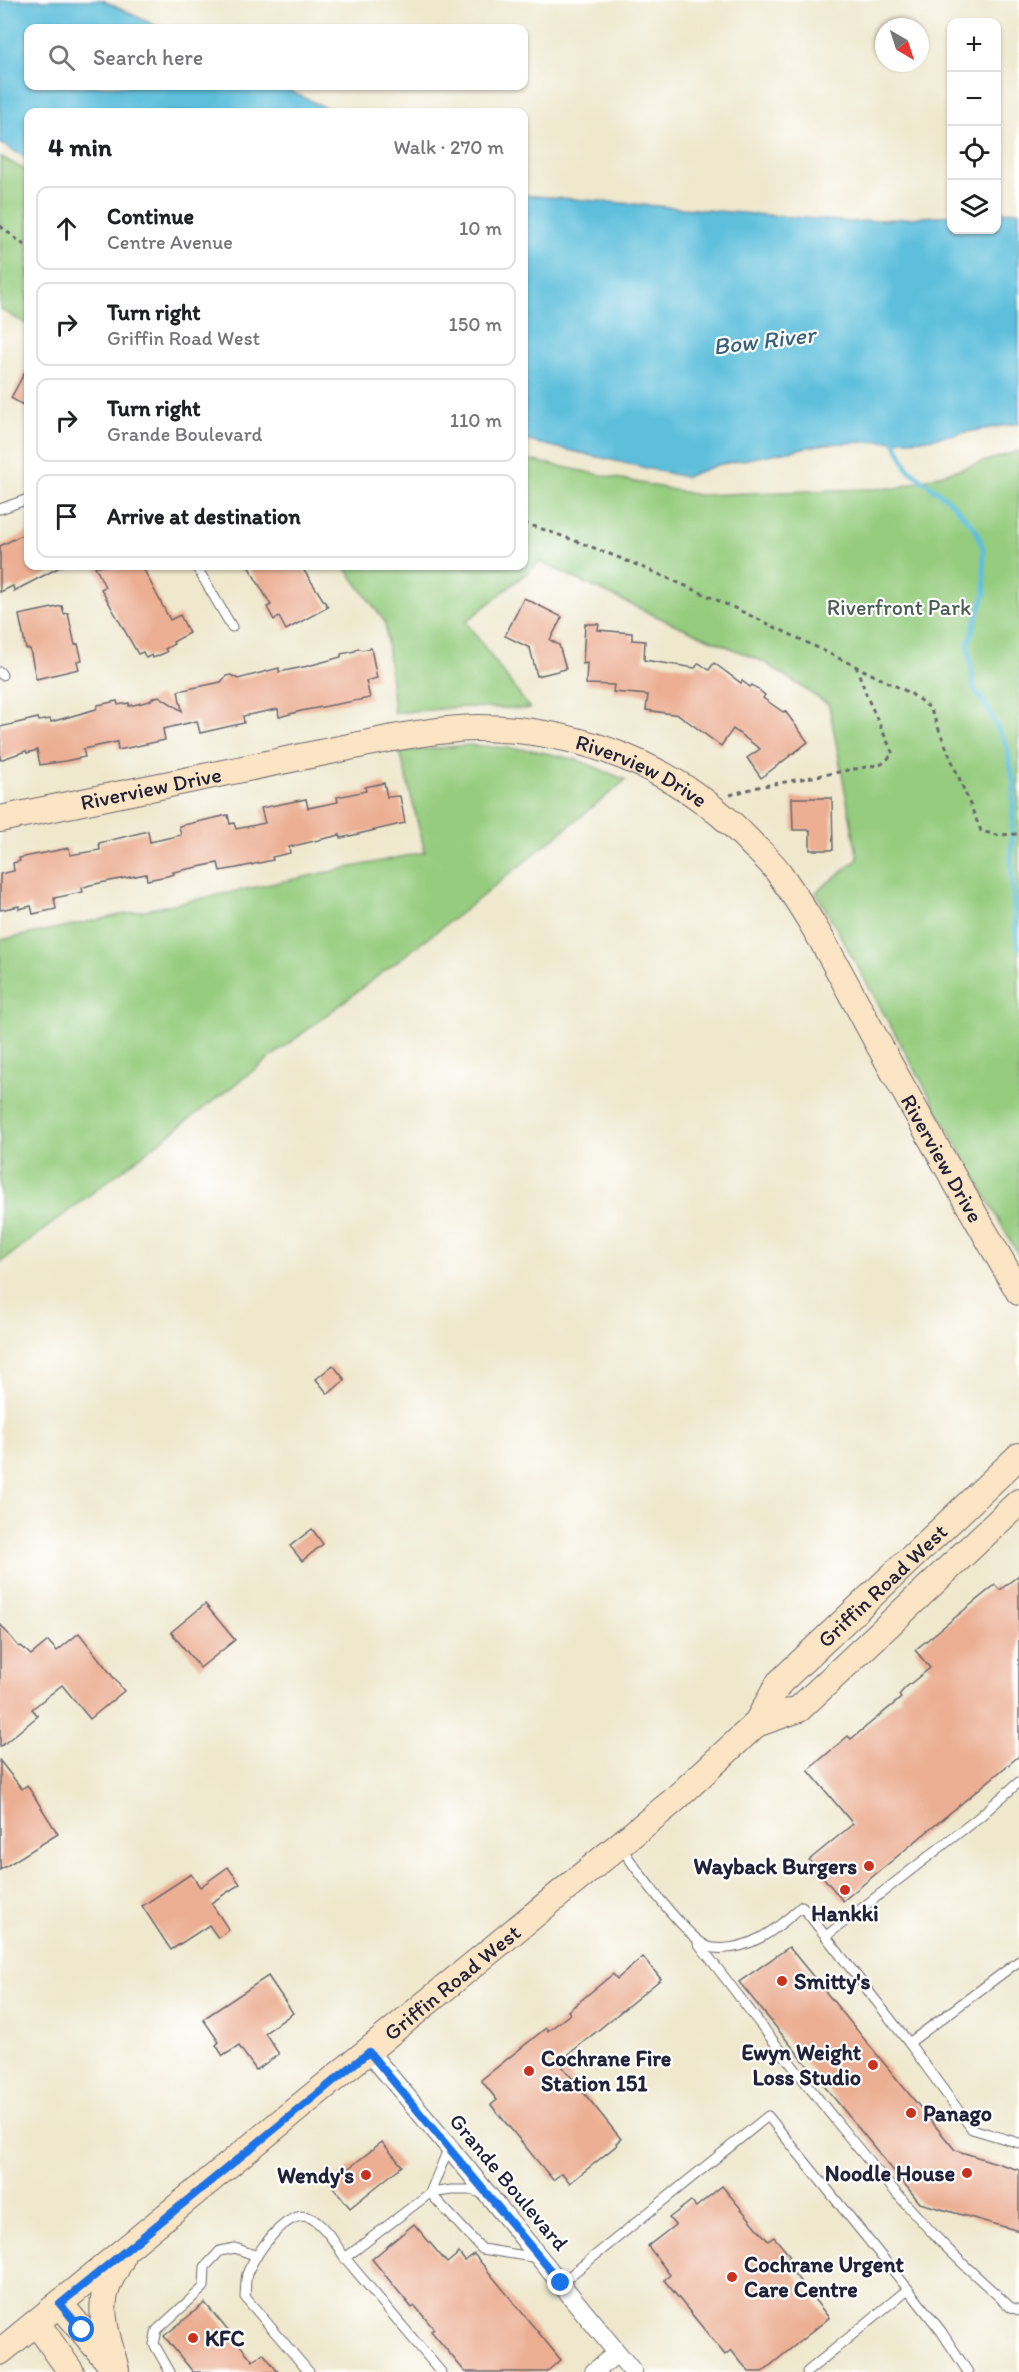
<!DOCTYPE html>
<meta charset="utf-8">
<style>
:root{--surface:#fff;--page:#f6f6f6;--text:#202124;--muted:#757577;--line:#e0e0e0}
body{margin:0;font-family:Itim,sans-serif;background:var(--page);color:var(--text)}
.controls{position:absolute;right:18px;top:18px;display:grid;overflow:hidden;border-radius:12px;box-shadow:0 2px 4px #0004}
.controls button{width:54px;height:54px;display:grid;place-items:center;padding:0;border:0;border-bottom:2px solid var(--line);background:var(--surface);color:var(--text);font:30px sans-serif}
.compass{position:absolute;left:875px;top:18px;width:54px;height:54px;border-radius:50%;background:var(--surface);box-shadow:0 2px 4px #0004;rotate:141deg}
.stop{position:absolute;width:18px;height:18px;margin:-14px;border:4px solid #1a73e8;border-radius:50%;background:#fff}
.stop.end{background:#1a73e8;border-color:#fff;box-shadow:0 2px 6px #0008}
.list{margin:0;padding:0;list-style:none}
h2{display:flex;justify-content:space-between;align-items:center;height:78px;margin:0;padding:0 24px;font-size:26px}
h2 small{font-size:20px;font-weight:400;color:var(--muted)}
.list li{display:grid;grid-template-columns:39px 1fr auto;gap:18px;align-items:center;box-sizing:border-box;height:84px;margin:0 12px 12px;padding:0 12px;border:2px solid var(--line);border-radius:12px}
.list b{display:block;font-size:22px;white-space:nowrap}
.list p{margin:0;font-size:20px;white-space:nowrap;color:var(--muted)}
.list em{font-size:20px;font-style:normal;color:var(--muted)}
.icon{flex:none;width:33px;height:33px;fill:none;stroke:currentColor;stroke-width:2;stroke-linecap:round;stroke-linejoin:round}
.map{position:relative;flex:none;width:1019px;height:2372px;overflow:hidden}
.search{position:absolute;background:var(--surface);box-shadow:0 2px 4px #0004;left:24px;top:24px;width:504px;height:66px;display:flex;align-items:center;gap:15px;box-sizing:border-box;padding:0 21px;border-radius:12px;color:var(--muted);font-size:22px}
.panel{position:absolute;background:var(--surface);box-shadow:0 2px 4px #0004;left:24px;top:108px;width:504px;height:462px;border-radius:12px}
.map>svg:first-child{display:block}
.green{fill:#95cc7e;stroke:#5c775c;stroke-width:1.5}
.water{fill:#5dbfdc;stroke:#40708c;stroke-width:1.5}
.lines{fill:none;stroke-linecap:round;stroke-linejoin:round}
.stream{stroke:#5dbfdc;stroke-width:5}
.building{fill:#ecaf93}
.lane-casing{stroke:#6a676e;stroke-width:11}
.street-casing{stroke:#6a676e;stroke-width:20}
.secondary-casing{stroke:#6a676e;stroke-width:28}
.path{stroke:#6a676e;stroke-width:3;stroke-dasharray:4.5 4.5;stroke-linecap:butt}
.lane{stroke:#fff;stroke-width:9}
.street{stroke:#fff;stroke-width:18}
.secondary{stroke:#fce5c4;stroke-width:26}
.route{stroke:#1a73e8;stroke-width:8}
.poi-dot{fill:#c8321e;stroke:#fff;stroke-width:2}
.labels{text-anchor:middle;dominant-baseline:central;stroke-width:4.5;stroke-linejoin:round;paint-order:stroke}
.park-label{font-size:22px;fill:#4a5e52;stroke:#fff}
.street-label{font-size:22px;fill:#22223b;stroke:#fff}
.poi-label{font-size:22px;font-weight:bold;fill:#22223b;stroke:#fff;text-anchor:start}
.water-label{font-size:24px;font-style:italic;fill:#3a617b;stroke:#fff}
</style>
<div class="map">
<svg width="1019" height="2372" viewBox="0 0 1019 2372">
<rect width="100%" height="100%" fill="#fff"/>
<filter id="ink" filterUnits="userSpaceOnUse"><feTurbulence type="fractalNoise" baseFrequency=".0167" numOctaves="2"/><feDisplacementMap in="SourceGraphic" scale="12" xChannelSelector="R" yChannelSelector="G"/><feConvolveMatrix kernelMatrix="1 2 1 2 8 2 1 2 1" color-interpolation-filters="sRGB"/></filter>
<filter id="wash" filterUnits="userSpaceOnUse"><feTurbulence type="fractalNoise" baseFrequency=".008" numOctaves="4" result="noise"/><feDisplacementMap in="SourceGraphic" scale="24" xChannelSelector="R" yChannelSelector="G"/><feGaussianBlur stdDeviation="1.35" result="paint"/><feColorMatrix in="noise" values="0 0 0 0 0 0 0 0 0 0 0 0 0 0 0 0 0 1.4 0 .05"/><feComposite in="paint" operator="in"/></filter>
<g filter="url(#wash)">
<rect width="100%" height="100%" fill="#efe8cd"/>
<g class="green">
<path d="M0 156 28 172V325L0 309Z"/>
<path d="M1019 451V1256L816 892 858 859 829 705 764 662 660 618 540 562 466 622 530 709 463 707 394 713 385 622 344 566H524V459L698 495 897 488Z"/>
<path d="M469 745 532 750 578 760 626 780 466 909 0 1263V940L425 852 400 752Z"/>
</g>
<g class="water">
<path d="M0 0H102L161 28H28V86H279L335 112H28V159L0 143Z"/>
<path d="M524 195 852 222 951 215 952 230H996L997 212 1019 211V423L927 439 825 444 717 465 685 477 524 440Z"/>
</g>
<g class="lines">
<path class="stream" d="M892 435 908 469 950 501 975 528 983 548 985 593 968 644 974 689 987 707 1007 747 1014 785 1011 860 1016 936 1019 948"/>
</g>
<g id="blocks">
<g class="building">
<path d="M28 366V408L11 398Z"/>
<path d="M28 532V566H62L14 591 13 586 0 592V546Z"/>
<path d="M95 566H142L170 620 180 615 189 633 173 642 174 644 165 649 167 652 153 658 152 655 146 658 143 652 138 654 101 589 105 587Z"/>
<path d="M248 566H301L328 607 286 630 279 617 274 620 267 607 271 605Z"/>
<path d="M524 598 562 617 550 640 559 645 566 669 537 676 530 648 505 636Z"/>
<path d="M62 606 64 614 68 613 75 645 78 644 82 660 77 661 79 669 36 679 30 649H26L19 615Z"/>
<path d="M585 624H599L598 630 632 633V640L645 641 644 660 695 668 699 663 709 670 714 663 741 683 742 681 750 687 752 685 765 695 763 698 783 712 785 711 808 742 761 778 747 758 760 749 733 729 721 746 679 715 646 710 648 695 613 692 614 685 586 684 587 663 583 664Z"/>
<path d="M358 648 362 650 371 648 377 678 366 681 370 698 301 711 279 717 278 709 243 716 244 723 200 733 197 721 163 729 165 740 118 750 117 742 83 749 85 757 65 761 40 765 37 750 27 753 26 751 0 760V727L38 718 39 721 50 719 51 722 96 709 98 705 117 701 118 705 129 703V706L150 701 153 698 159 696 182 711 178 691 221 682 226 676 231 675 238 679 279 668V672L308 666 341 657V654L355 651Z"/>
<path d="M384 783 387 797 400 796 405 823 341 838 340 835 289 847 290 853 272 857 273 860 237 868 220 871 218 863 173 872 174 874 167 876 147 880 146 874 90 885 82 888 83 892 54 898 56 909 33 914 31 906 19 909V906L0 910V874L14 871 13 863 20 861 19 858 69 848 70 855 100 850 99 843 148 831 150 842 181 835 179 826 228 815 230 824 234 823 236 829 265 823 261 808 306 799 308 808 338 802 337 797 366 791 365 787Z"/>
<path d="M792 798H832L833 850H810V830H793Z"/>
<path d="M333 1365 345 1380 328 1394 316 1379Z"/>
<path d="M312 1529 323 1544 302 1561 290 1546Z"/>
<path d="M1019 1575V1756L843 1901 809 1860 853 1824 808 1770 848 1736 851 1739 901 1698 899 1695 905 1688 930 1668 915 1650 995 1585 1000 1590Z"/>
<path d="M205 1604 235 1640 200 1668 171 1632Z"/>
<path d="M0 1624 19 1647 21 1646 31 1655 48 1641 57 1651 79 1633 124 1691 90 1719 62 1685 32 1709 38 1716 0 1747Z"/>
<path d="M0 1761 22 1789 27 1785 58 1834 0 1870Z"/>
<path d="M228 1867 240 1884 211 1903 229 1930 218 1938 209 1925 171 1950 142 1906 191 1874 200 1887Z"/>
<path d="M789 1947 955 2150 1019 2170V2231L920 2203 739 1982Z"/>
<path d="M643 1957 661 1979 559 2062 621 2139 616 2143 617 2145 570 2183 562 2173 553 2180 491 2105 497 2100 481 2080 546 2028 548 2031 570 2014 568 2011 613 1974 617 1979Z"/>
<path d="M268 1976 293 2013 265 2033 279 2054 256 2070 239 2046 223 2056 216 2045 219 2042 203 2019Z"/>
<path d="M382 2142 402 2166 350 2208 330 2183Z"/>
<path d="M722 2186 768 2241 774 2237 790 2256 784 2261 829 2318 762 2372H749L731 2350 725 2355 664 2280 670 2275 648 2246 675 2225 669 2218 691 2201 696 2207Z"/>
<path d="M414 2224 447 2263 459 2253 465 2261 474 2254 561 2360 546 2372H465L431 2331 434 2329 415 2306 412 2308 372 2259Z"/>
<path d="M205 2303 253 2361 263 2353 278 2372H193L164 2336Z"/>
</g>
</g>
</g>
<g filter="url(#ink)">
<use href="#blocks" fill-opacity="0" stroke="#6a676e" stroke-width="1.5"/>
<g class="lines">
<defs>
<g id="lane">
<path d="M0 509 28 499"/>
<path d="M196 566 232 627"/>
<path d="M0 672 2 675"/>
<path d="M620 1846C634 1866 691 1946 713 1948 749 1952 777 1929 802 1906L909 2043 972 2129 1019 2143"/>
<path d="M826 1936 978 1818 1019 1782"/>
<path d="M698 1943C777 2045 854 2151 943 2244 964 2266 988 2286 1010 2307L1019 2310"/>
<path d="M909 2043 1019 1961"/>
<path d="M449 2147 430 2193 482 2249 538 2258"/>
<path d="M561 2283 768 2116 908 2289 807 2372"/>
<path d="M908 2289 941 2331 968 2372"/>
<path d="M170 2372 154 2344 157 2330 204 2287 205 2267 220 2251 235 2248 257 2256"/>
<path d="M309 2372 245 2297C246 2290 245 2281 247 2274 254 2255 286 2210 308 2217 322 2221 338 2247 345 2258"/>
<path d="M441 2372 345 2258 430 2193 452 2190H470L483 2193"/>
</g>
<g id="street">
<path d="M369 2052 449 2147 633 2372"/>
<path d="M594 2372 617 2353"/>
</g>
<g id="secondary">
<path id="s1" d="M0 819 393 738C421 733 451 728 479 728 579 729 678 767 748 840 758 851 771 861 779 873 820 930 851 995 885 1056 929 1136 974 1214 1019 1292"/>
<path d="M756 1724 799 1709 1019 1502"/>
<path d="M60 2304 112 2366"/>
<path d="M37 2323 71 2372"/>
<path id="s2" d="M0 2352 672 1802 756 1724 779 1683 1019 1456"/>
<path d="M116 2370C110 2344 96 2312 108 2285 111 2276 117 2268 121 2259"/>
</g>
</defs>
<use href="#lane" class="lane-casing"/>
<use href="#street" class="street-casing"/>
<use href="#secondary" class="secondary-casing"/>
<g class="path">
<path d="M0 226 28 248"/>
<path d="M524 523C656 566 785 632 910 693L930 708 981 831 997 835 1019 834"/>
<path d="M730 795 758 787 882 764 893 754 868 699 856 666"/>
</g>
<use href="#lane" class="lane"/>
<use href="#street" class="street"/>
<use href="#secondary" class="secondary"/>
</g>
</g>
<g class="lines" filter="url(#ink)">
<path class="route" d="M82 2330 60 2304 369 2052 561 2283"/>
</g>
<g class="poi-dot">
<circle cx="869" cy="1866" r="6"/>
<circle cx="845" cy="1890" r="6"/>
<circle cx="782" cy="1981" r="6"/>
<circle cx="873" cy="2065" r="6"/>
<circle cx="529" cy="2071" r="6"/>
<circle cx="911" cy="2113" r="6"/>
<circle cx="967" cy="2173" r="6"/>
<circle cx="366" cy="2175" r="6"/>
<circle cx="732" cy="2277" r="6"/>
<circle cx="193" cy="2338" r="6"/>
</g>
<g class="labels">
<g class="park-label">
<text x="899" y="607">Riverfront Park</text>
</g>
<g class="street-label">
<text stroke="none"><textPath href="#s1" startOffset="658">Riverview Drive</textPath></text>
<text stroke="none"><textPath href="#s1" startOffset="154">Riverview Drive</textPath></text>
<text stroke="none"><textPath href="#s1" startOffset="1161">Riverview Drive</textPath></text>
<text stroke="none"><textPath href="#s2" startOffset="1172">Griffin Road West</textPath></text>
<text stroke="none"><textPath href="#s2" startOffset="584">Griffin Road West</textPath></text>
<text transform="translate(509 2182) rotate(50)">Grande Boulevard</text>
</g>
<g class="poi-label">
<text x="857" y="1866" text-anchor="end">Wayback Burgers</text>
<text x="845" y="1913" text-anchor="middle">Hankki</text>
<text x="794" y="1981">Smitty's</text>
<text x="861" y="2052" text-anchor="end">Ewyn Weight<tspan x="861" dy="25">Loss Studio</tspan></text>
<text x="541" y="2058">Cochrane Fire<tspan x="541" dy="25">Station 151</tspan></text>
<text x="923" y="2113">Panago</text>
<text x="955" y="2173" text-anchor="end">Noodle House</text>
<text x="354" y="2175" text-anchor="end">Wendy's</text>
<text x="744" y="2264">Cochrane Urgent<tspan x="744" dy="25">Care Centre</tspan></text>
<text x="205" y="2338">KFC</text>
</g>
<g class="water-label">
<text transform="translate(764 340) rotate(-7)">Bow River</text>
</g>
</g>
</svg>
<div class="controls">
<button>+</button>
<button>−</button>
<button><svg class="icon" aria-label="locate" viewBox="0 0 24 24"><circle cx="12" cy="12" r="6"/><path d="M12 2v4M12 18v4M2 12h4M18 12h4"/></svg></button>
<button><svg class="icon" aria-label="layers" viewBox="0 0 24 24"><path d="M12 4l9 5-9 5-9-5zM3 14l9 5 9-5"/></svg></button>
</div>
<svg class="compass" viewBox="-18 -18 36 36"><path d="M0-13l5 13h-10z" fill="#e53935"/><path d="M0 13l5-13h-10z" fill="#757577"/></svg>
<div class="stop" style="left:82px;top:2330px"></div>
<div class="stop end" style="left:561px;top:2283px"></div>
<div class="search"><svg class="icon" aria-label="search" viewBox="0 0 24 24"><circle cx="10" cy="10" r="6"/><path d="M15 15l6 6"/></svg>Search here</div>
<section class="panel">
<h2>4 min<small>Walk · 270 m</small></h2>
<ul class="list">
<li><svg class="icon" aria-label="ahead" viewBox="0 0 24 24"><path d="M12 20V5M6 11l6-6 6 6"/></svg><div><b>Continue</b><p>Centre Avenue</p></div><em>10 m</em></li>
<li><svg class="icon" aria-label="right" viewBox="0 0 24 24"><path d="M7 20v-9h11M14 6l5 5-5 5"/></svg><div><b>Turn right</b><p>Griffin Road West</p></div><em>150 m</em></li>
<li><svg class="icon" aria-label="right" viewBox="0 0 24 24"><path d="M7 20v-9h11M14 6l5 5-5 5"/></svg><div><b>Turn right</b><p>Grande Boulevard</p></div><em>110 m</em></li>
<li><svg class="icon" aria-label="arrive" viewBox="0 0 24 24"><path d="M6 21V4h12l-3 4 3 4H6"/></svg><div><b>Arrive at destination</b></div></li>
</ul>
</section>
</div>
